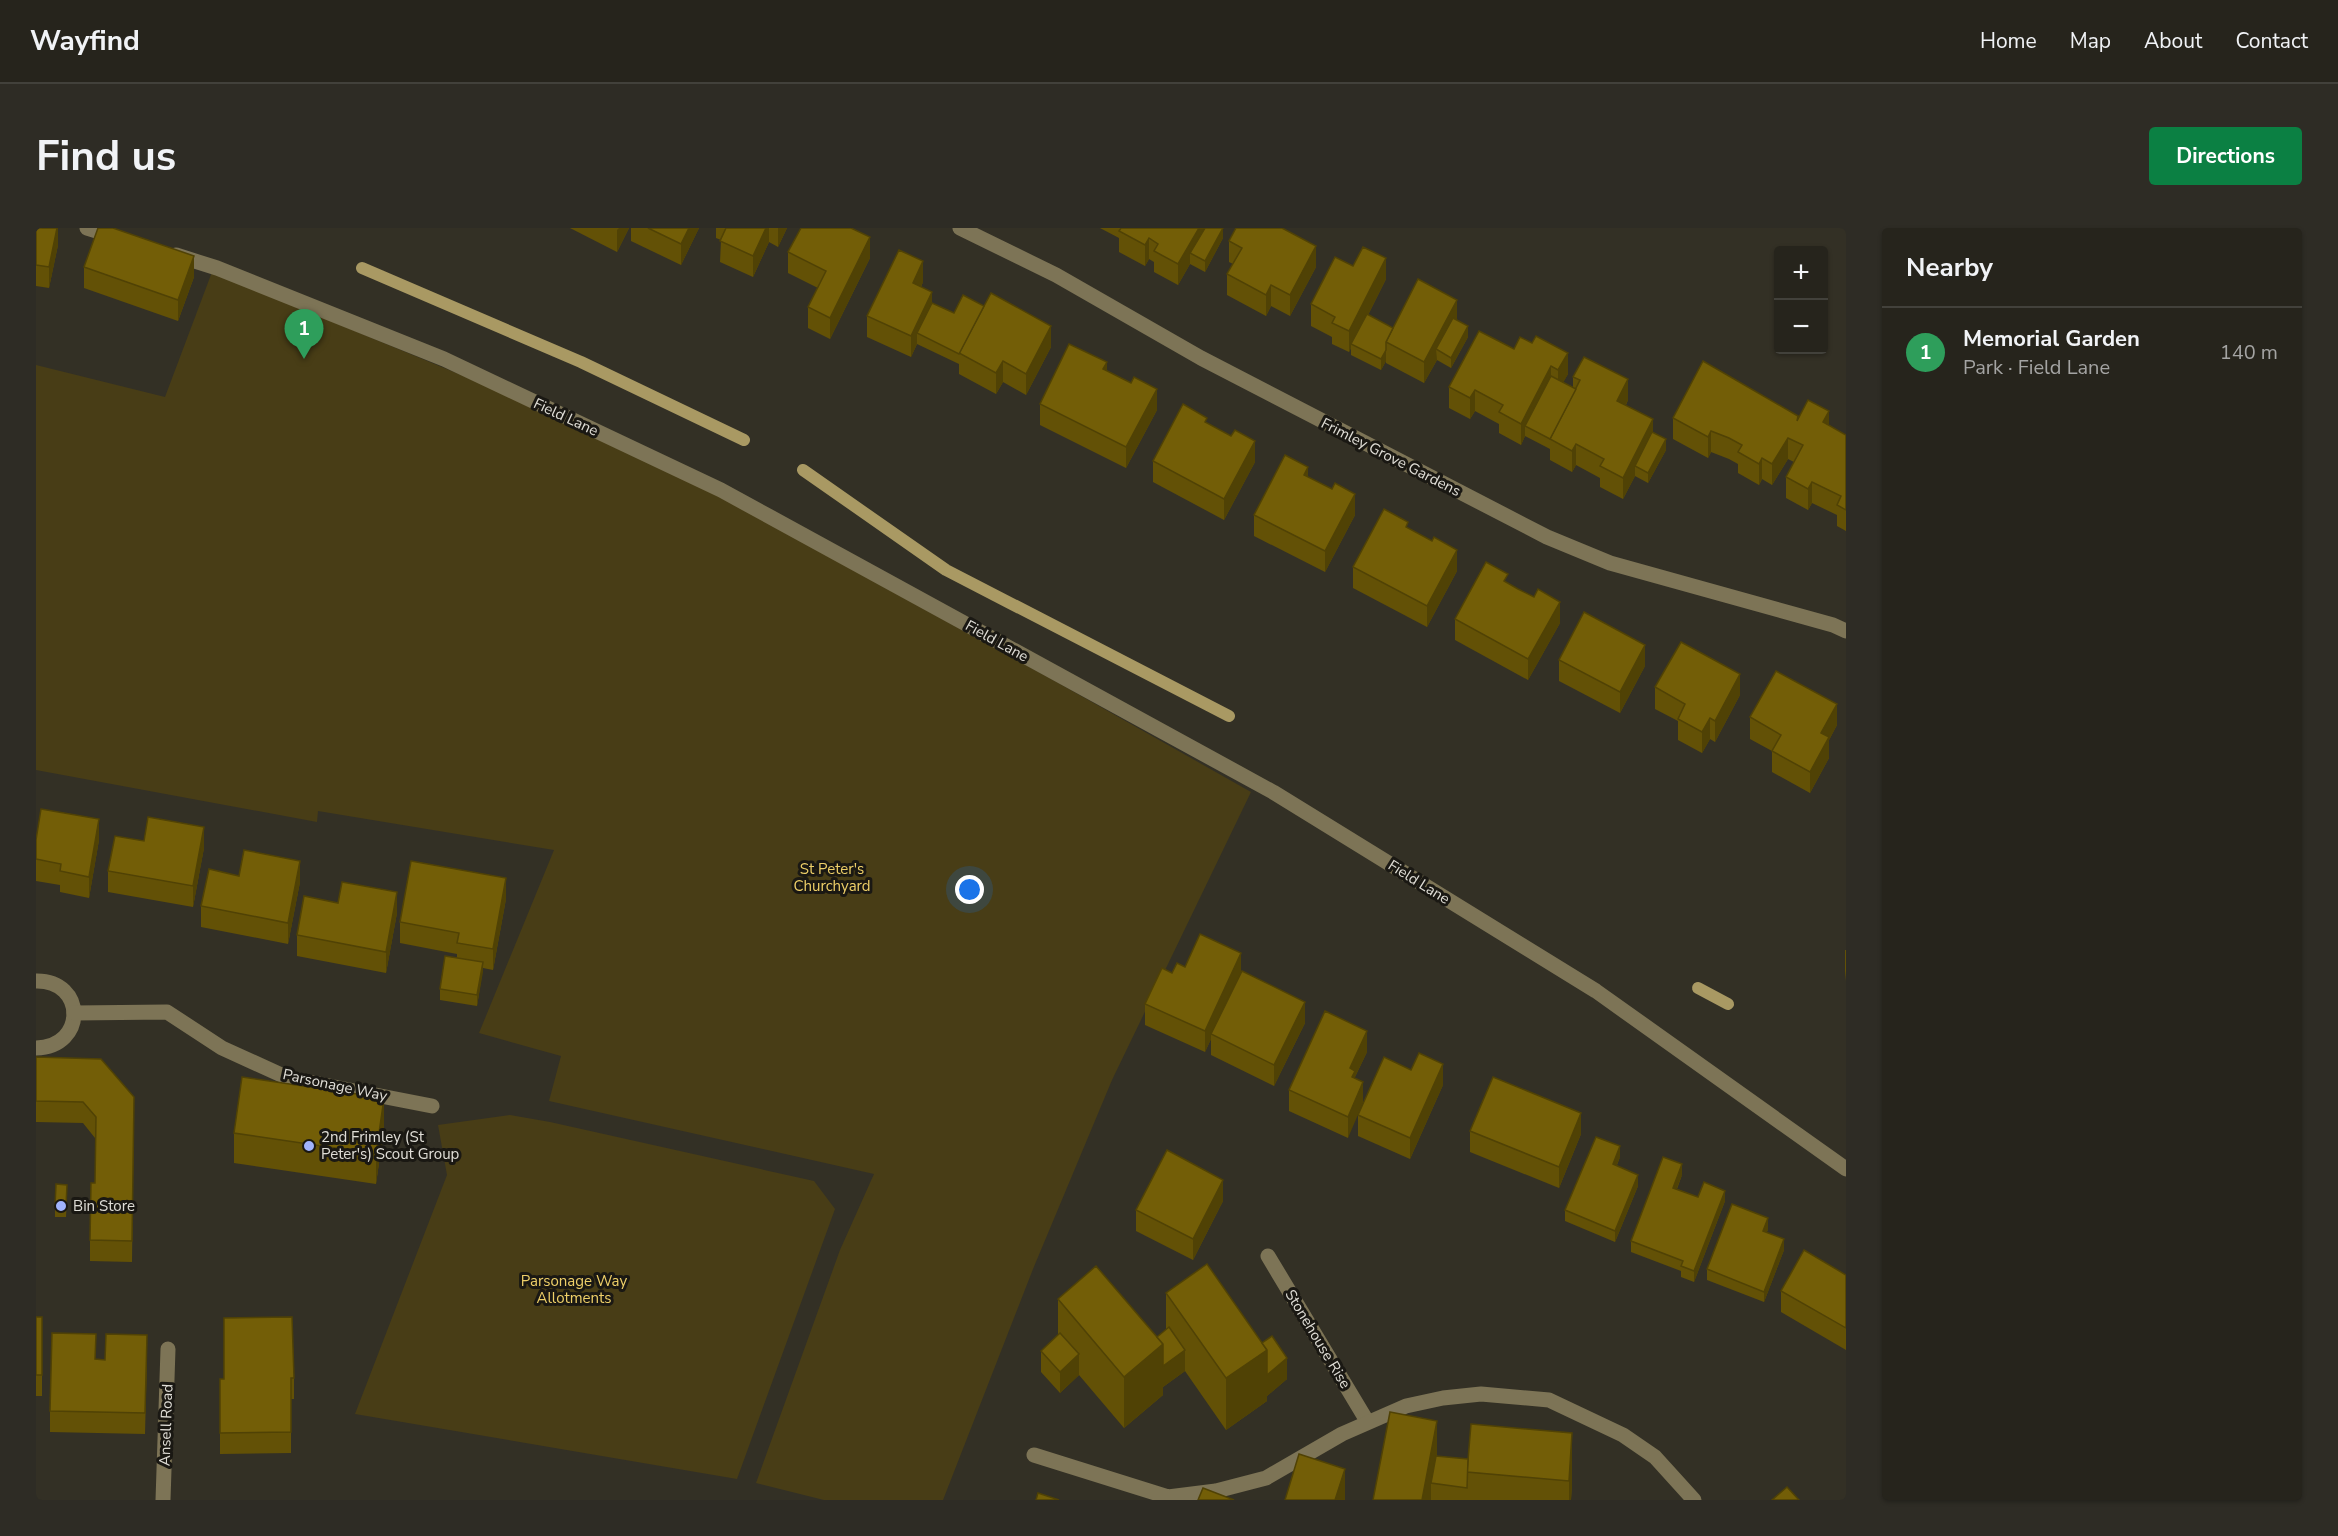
<!DOCTYPE html>
<meta charset="utf-8">
<style>
:root{--surface:#26241c;--page:#2e2c25;--text:#f1f3f6;--muted:#a4a4a3;--line:#42413b;--accent:#0b8043}
body{margin:0;font-family:"Nunito Sans",sans-serif;background:var(--page);color:var(--text)}
.controls{position:absolute;right:18px;top:18px;display:grid;overflow:hidden;border-radius:6px;box-shadow:0 2px 4px #0004}
.controls button{width:54px;height:54px;display:grid;place-items:center;padding:0;border:0;border-bottom:2px solid var(--line);background:var(--surface);color:var(--text);font:30px sans-serif}
.you{position:absolute;left:934px;top:662px;width:21px;height:21px;margin:-15px;border:4px solid #fff;border-radius:50%;background:#1a73e8;box-shadow:0 0 0 9px #1a73e833}
.badge{display:grid;place-items:center;width:39px;height:39px;border-radius:50%;background:var(--accent);color:#fff;font-size:20px;font-weight:700}
.pin{position:absolute;translate:-50% -50px;filter:drop-shadow(0 2px 3px #0008)}
.pin::after{content:'';position:absolute;top:32px;width:21px;height:18px;background:inherit;clip-path:polygon(0 0,100% 0,50% 100%)}
.list{margin:0;padding:0;list-style:none}
h2{display:flex;justify-content:space-between;align-items:center;height:78px;margin:0;padding:0 24px;font-size:26px}
h2 small{font-size:20px;font-weight:400;color:var(--muted)}
.list li{display:grid;grid-template-columns:39px 1fr auto;gap:18px;align-items:center;box-sizing:border-box;height:90px;padding:0 24px;border-top:2px solid var(--line)}
.list b{display:block;font-size:22px;white-space:nowrap}
.list p{margin:0;font-size:20px;white-space:nowrap;color:var(--muted)}
.list em{font-size:20px;font-style:normal;color:var(--muted)}
.map{position:relative;flex:none;width:1810px;height:1272px;overflow:hidden;border-radius:6px}
header{display:flex;align-items:center;gap:36px;box-sizing:border-box;height:84px;padding:0 30px;background:var(--surface);border-bottom:2px solid var(--line)}
header strong{font-size:28px}
nav{display:flex;gap:33px;margin-inline-start:auto;font-size:21px}
.intro{display:flex;align-items:center;justify-content:space-between;box-sizing:border-box;height:144px;padding:0 36px}
h1{margin:0;font-size:42px}
.button{padding:15px 27px;border-radius:6px;background:var(--accent);color:#fff;font-size:21px;font-weight:700}
main{display:flex;gap:36px;padding:0 36px}
aside{flex:1;background:var(--surface);border-radius:6px;box-shadow:0 2px 4px #0004}
.map>svg:first-child{display:block}
.green{fill:#483d16}
.lines{fill:none;stroke-linecap:round;stroke-linejoin:round}
.stream{stroke:#a99963;stroke-width:12}
.minor{stroke:#7d7456;stroke-width:15}
.wall{fill:#635106}
.shaded-wall{fill:#504205}
.building{fill:#735e07;stroke:#504205;stroke-width:1.5}
.poi-dot{fill:#a1b3fd;stroke:#1a1813;stroke-width:2}
.labels{text-anchor:middle;dominant-baseline:central;stroke-width:6;stroke-linejoin:round;paint-order:stroke}
.street-label{font-size:15px;fill:#e0ded7;stroke:#1a1813}
.park-label{font-size:15px;fill:#eecf68;stroke:#1a1813}
.poi-label{font-size:15px;fill:#e0ded7;stroke:#1a1813;text-anchor:start}
</style>
<header>
<strong>Wayfind</strong>
<nav><a>Home</a><a>Map</a><a>About</a><a>Contact</a></nav>
</header>
<div class="intro"><h1>Find us</h1><a class="button">Directions</a></div>
<main>
<div class="map">
<svg width="1810" height="1272" viewBox="0 0 1810 1272">
<rect width="100%" height="100%" fill="#333025"/>
<g class="green">
<path d="M176 44 430 149 666 259 1017 452 1215 564 1076 852 997 1041 907 1272H788L720 1255 804 1022 838 946 513 873 525 828 443 805 518 622 282 583 281 594 0 542V137L129 169Z"/>
<path d="M474 887 514 894 778 953 799 981 701 1251 319 1186 411 947 402 897Z"/>
</g>
<g class="lines">
<g class="stream">
<path d="M326 40 545 134 708 212"/>
<path d="M767 242 910 342 1193 488"/>
<path d="M1662 760 1692 776"/>
</g>
<g class="minor">
<path d="M51 0 80 9"/>
<path d="M924 0 1020 47 1165 130 1511 309 1574 335 1797 397 1810 403"/>
<path d="M140 27 181 40 408 131 685 262 1237 564 1560 763 1810 941"/>
<path d="M0 753C50 752 51 819 0 820"/>
<path d="M38 785 131 784 186 820 252 850 396 878"/>
<path d="M1232 1028 1331 1193"/>
<path d="M998 1227 1132 1269 1180 1263 1230 1250 1306 1206 1370 1178 1407 1170 1445 1166 1513 1172 1587 1207 1619 1229 1658 1272"/>
<path d="M127 1272 132 1121"/>
</g>
</g>
<g class="wall">
<path d="M0 0H22V17L13 60 0 58Z"/>
<path d="M534 0H593L581 24Z"/>
<path d="M595 0H663L645 37 595 13Z"/>
<path d="M680 0H751L742 19 733 14 717 49 684 34 685 12 680 10Z"/>
<path d="M1064 0H1187V10L1169 44 1154 36 1142 57 1118 44V34L1113 31 1109 38 1083 24V10Z"/>
<path d="M1193 13 1280 39 1254 88 1235 78 1230 88 1191 67V46L1197 36 1193 34Z"/>
<path d="M752 24 834 30 794 111 772 100V79L782 60 752 45Z"/>
<path d="M1317 38 1350 51 1332 87 1357 100 1421 92 1432 109 1415 140 1401 132 1388 155 1350 135V133L1345 142 1315 127V120L1313 124 1296 116V109L1275 98V76Z"/>
<path d="M48 39 158 49 142 93 48 60Z"/>
<path d="M887 54 885 59 896 75 918 85 1015 119 990 167 967 154 960 166 923 146V136L881 116 875 129 831 109V88Z"/>
<path d="M1478 121 1532 146 1527 154 1537 159V149L1592 172 1590 177 1617 205 1630 222 1612 255 1599 248 1587 271 1564 259V250L1540 237 1536 244 1514 232V221L1489 208 1485 217 1463 205V196L1439 183 1434 191 1413 180V159Z"/>
<path d="M1071 143 1121 182 1090 240 1004 197V176Z"/>
<path d="M1637 190 1762 191 1793 197 1810 207V303L1801 298V287L1776 275 1772 282 1750 270V249L1758 234 1752 231 1736 257 1726 251 1723 257 1702 245V236L1693 231 1675 224 1672 230 1637 211Z"/>
<path d="M1171 195 1195 208 1219 234 1188 292 1117 254V233Z"/>
<path d="M1272 249 1296 261 1319 287 1289 344 1218 308V287Z"/>
<path d="M1372 300 1396 313 1421 343 1391 399 1317 360V339Z"/>
<path d="M1472 355 1524 395 1492 452 1419 412V391Z"/>
<path d="M1523 432 1609 438 1584 485 1523 453Z"/>
<path d="M1619 459 1704 467 1679 514 1674 511 1666 525 1642 512V493L1619 481Z"/>
<path d="M1714 489 1801 497 1793 512V530L1774 565 1736 544V523L1714 511Z"/>
<path d="M0 612H63L53 670 24 664V657L0 653Z"/>
<path d="M168 620 157 679 72 664V643Z"/>
<path d="M203 648 264 654 252 716 165 699V678Z"/>
<path d="M470 671 457 742 447 740 441 778 404 772V761L421 729V726L364 715V694Z"/>
<path d="M302 675 361 685 350 745 261 728V707Z"/>
<path d="M1809 722H1810V753L1809 743Z"/>
<path d="M1149 739 1205 746 1269 795 1238 858 1175 827V811L1169 824 1109 797V776L1136 745Z"/>
<path d="M1331 824 1319 849 1312 910 1253 883V862Z"/>
<path d="M0 829 98 869 96 1034 54 1033V1012L59 955V910L47 895 0 894Z"/>
<path d="M1407 857 1374 931 1322 908V887Z"/>
<path d="M348 900 340 956 198 935V905Z"/>
<path d="M1434 903 1545 906 1523 960 1434 924Z"/>
<path d="M1584 929 1581 937 1602 958 1579 1014 1529 993V982Z"/>
<path d="M1646 947 1641 961 1662 969 1689 973 1658 1054 1645 1049V1043L1595 1024V1013Z"/>
<path d="M31 967 30 989H19V978Z"/>
<path d="M1187 973 1157 1032 1100 1003V982Z"/>
<path d="M1732 1001 1731 1004 1748 1022 1728 1074 1671 1052V1041Z"/>
<path d="M1810 1047V1122L1745 1084V1063Z"/>
<path d="M1130 1065 1251 1151 1231 1168V1173L1190 1202 1149 1143 1127 1159V1167L1088 1200 1043 1147 1024 1165 1005 1144V1123L1022 1107V1071L1121 1109 1130 1102Z"/>
<rect x="0" y="1089" width="6" height="79"/>
<path d="M111 1128 109 1206 14 1204V1183L60 1131 69 1132Z"/>
<path d="M258 1150V1171H255V1225L184 1226V1151Z"/>
<path d="M1536 1205V1256L1535 1272H1337L1401 1228 1432 1231Z"/>
</g>
<g class="shaded-wall">
<path d="M21 0H22V17L13 60V39Z"/>
<path d="M583 0H593L581 24V2Z"/>
<path d="M653 0H663L645 37V16Z"/>
<path d="M730 0H733V14L717 49V28Z"/>
<path d="M742 0H751L742 19Z"/>
<path d="M1163 0H1175L1154 25V36L1142 57V36Z"/>
<path d="M1187 0V10L1169 44V33Z"/>
<path d="M834 9V30L794 111V90Z"/>
<path d="M1113 10V31L1109 38V17Z"/>
<path d="M1280 18V39L1254 88V67Z"/>
<path d="M158 28V49L142 93V72Z"/>
<path d="M1350 30V51L1317 117 1315 116V120L1313 124V103Z"/>
<path d="M887 33V54L877 76V55Z"/>
<path d="M1235 57V78L1230 88V67Z"/>
<path d="M896 64V85L881 105V116L875 129V108Z"/>
<path d="M1421 72V93L1400 121 1401 132 1388 155V134Z"/>
<path d="M1015 98V119L990 167V146Z"/>
<path d="M1432 98V109L1415 140V130Z"/>
<path d="M1350 122V133L1345 142V131Z"/>
<path d="M1532 125V146L1522 164V142Z"/>
<path d="M967 133V154L960 166V145Z"/>
<path d="M1071 134V155L1067 141Z"/>
<path d="M1515 138V159L1489 198V208L1485 217V196Z"/>
<path d="M1592 151V172L1581 194V173Z"/>
<path d="M1121 161V182L1090 240V219Z"/>
<path d="M1439 162V183L1434 191V170Z"/>
<path d="M1793 183V204L1787 194Z"/>
<path d="M1617 191V212L1599 238V248L1587 271V250Z"/>
<path d="M1675 203V224L1672 230V209Z"/>
<path d="M1752 210V231L1736 257V236Z"/>
<path d="M1630 211V222L1612 255V245Z"/>
<path d="M1219 213V234L1188 292V271Z"/>
<path d="M1540 216V237L1536 244V223Z"/>
<path d="M1726 230V251L1723 257V236Z"/>
<path d="M1272 239V260L1268 247Z"/>
<path d="M1776 254V275L1772 282V261Z"/>
<path d="M1319 266V287L1289 344V323Z"/>
<path d="M1421 322V343L1391 399V378Z"/>
<path d="M1524 374V395L1492 452V431Z"/>
<path d="M1609 417V438L1584 485V464Z"/>
<path d="M1704 446V467L1679 514V493Z"/>
<path d="M1801 476V497L1793 512V530L1774 565V544L1785 505Z"/>
<path d="M1674 490V511L1666 525V504Z"/>
<path d="M63 591V612L53 670V649Z"/>
<path d="M168 599V620L157 679V658Z"/>
<path d="M264 633V654L252 716V695Z"/>
<path d="M470 650V671L457 742V721Z"/>
<path d="M361 664V685L350 745V724Z"/>
<path d="M1205 725V746L1175 806V811L1169 824V803Z"/>
<path d="M447 734V744L441 778V767Z"/>
<path d="M1269 774V795L1238 858V837Z"/>
<path d="M1331 803V824L1319 849V864L1314 840Z"/>
<path d="M1407 836V857L1374 931V910Z"/>
<path d="M1327 854V875L1312 910V889Z"/>
<path d="M348 870V900L340 956V926Z"/>
<path d="M1545 885V906L1523 960V939Z"/>
<path d="M1584 918V929L1577 946V936Z"/>
<path d="M1646 936V947L1637 970V960Z"/>
<path d="M1602 947V958L1579 1014V1003Z"/>
<path d="M1187 952V973L1157 1032V1011Z"/>
<path d="M1689 963V973L1658 1054V1043Z"/>
<path d="M1732 990V1001L1727 1013V1003Z"/>
<path d="M1748 1011V1022L1728 1074V1064Z"/>
<path d="M1127 1116 1149 1122V1143L1127 1159V1167L1088 1200V1149Z"/>
<path d="M1231 1122 1251 1130V1151L1231 1168V1173L1190 1202V1150Z"/>
<path d="M1043 1126V1147L1024 1165V1144Z"/>
<path d="M1401 1193V1244L1395 1255V1272H1386Z"/>
<path d="M1536 1205V1256L1535 1272H1533V1253Z"/>
<path d="M1309 1241V1272H1299Z"/>
</g>
<g class="building">
<path d="M0 0H21L13 39 0 37Z"/>
<path d="M62 0H77L158 28 142 72 48 39Z"/>
<path d="M612 0H653L645 16Z"/>
<path d="M690 0H730L717 28 684 13Z"/>
<path d="M765 0H815L834 9 794 90 772 79 790 43 752 24Z"/>
<path d="M1085 0H1163L1142 36 1118 23 1122 16 1113 10 1109 17 1083 3Z"/>
<path d="M1169 0H1187L1169 33 1154 25Z"/>
<path d="M1200 0H1246L1280 18 1254 67 1235 57 1230 67 1191 46 1206 20 1193 13Z"/>
<path d="M1327 19 1350 30 1313 103 1296 95 1299 89 1275 76 1299 29 1317 38Z"/>
<path d="M863 22 887 33 877 55 896 64 875 108 831 88Z"/>
<path d="M1382 51 1421 72 1388 134 1350 114Z"/>
<path d="M955 65 1015 98 990 146 967 133 960 145 923 125Z"/>
<path d="M927 67 948 78 923 126 881 105 896 75 918 85Z"/>
<path d="M1331 86 1357 100 1350 114V122L1345 131 1315 116Z"/>
<path d="M1417 90 1432 98 1415 130 1400 121Z"/>
<path d="M1443 103 1478 121 1484 109 1496 115 1500 108 1532 125 1522 142 1515 138 1485 196 1463 184 1467 177 1439 162 1434 170 1413 159Z"/>
<path d="M1033 116 1071 134 1067 141 1095 155 1098 149 1121 161 1090 219 1004 176Z"/>
<path d="M1548 129 1592 151 1581 173 1617 191 1587 250 1564 238 1568 231 1540 216 1536 223 1514 211 1544 152 1537 149Z"/>
<path d="M1667 133 1762 188 1761 193 1772 172 1793 183 1787 194 1810 207V282L1801 277 1805 268 1776 254 1772 261 1750 249 1767 217 1752 210 1736 236 1726 230 1723 236 1702 224 1706 217 1693 210 1675 203 1672 209 1637 190Z"/>
<path d="M1515 148 1540 161 1514 211 1489 198Z"/>
<path d="M1147 176 1171 190 1169 194 1195 208 1199 202 1219 213 1188 271 1117 233Z"/>
<path d="M1616 204 1630 211 1612 245 1599 238Z"/>
<path d="M1249 227 1272 239 1268 247 1296 261 1299 255 1319 266 1289 323 1218 287Z"/>
<path d="M1348 281 1372 294 1370 299 1396 313 1398 309 1421 322 1391 378 1317 339Z"/>
<path d="M1450 334 1472 346 1468 353 1482 361 1498 369 1502 361 1524 374 1492 431 1419 391Z"/>
<path d="M1548 384 1609 417 1584 464 1523 432Z"/>
<path d="M1645 414 1704 446 1679 493 1674 490 1666 504 1642 491 1649 476 1619 459Z"/>
<path d="M1740 443 1801 476 1785 505 1793 509 1774 544 1736 523 1745 507 1714 489Z"/>
<path d="M5 581 63 591 53 649 24 643 25 636 0 631V612Z"/>
<path d="M112 589 168 599 157 658 72 643 79 608 108 613Z"/>
<path d="M208 622 264 633 252 695 165 678 173 641 203 648Z"/>
<path d="M375 633 470 650 457 721 421 715 423 705 364 694Z"/>
<path d="M306 654 361 664 350 724 261 707 268 668 302 675Z"/>
<path d="M1164 706 1205 725 1169 803 1109 776 1126 740 1136 745 1141 735 1149 739Z"/>
<path d="M409 728 447 734 441 767 404 761Z"/>
<path d="M1206 743 1269 774 1238 837 1175 806Z"/>
<path d="M1289 783 1331 803 1314 840 1319 843 1316 849 1327 854 1312 889 1253 862Z"/>
<path d="M1383 825 1407 836 1374 910 1322 887 1348 829 1375 842Z"/>
<path d="M0 829 65 831 98 869 96 1013 54 1012 55 955H59L60 889 47 874 0 873Z"/>
<path d="M206 849 348 870 340 926 198 905Z"/>
<path d="M1457 849 1545 885 1523 939 1434 903Z"/>
<path d="M1560 909 1584 918 1577 936 1602 947 1579 1003 1529 982Z"/>
<path d="M1131 922 1187 952 1157 1011 1100 982Z"/>
<path d="M1627 929 1646 936 1637 960 1662 969 1668 954 1689 963 1658 1043 1645 1038 1647 1033 1595 1013Z"/>
<path d="M20 956 31 957 30 978H19Z"/>
<path d="M1696 976 1732 990 1727 1003 1748 1011 1728 1064 1671 1041Z"/>
<path d="M1768 1022 1810 1047V1100L1745 1063Z"/>
<path d="M1171 1036 1231 1122 1190 1150 1130 1065Z"/>
<path d="M1060 1038 1127 1116 1088 1149 1022 1071Z"/>
<rect x="0" y="1089" width="6" height="58"/>
<path d="M256 1089 258 1150H255V1204L184 1205V1151H188V1090Z"/>
<path d="M1133 1099 1149 1122 1127 1138V1116L1121 1109Z"/>
<path d="M16 1105 60 1106 59 1131 69 1132 70 1106 111 1107 109 1185 14 1183Z"/>
<path d="M1024 1105 1043 1126 1024 1144 1005 1123Z"/>
<path d="M1236 1108 1251 1130 1231 1147V1122L1226 1115Z"/>
<path d="M1354 1184 1401 1193 1386 1272H1337Z"/>
<path d="M1435 1196 1536 1205 1533 1253 1431 1244Z"/>
<path d="M1263 1226 1309 1241 1299 1272H1249Z"/>
<path d="M1400 1228 1432 1231 1431 1260 1395 1255Z"/>
<path d="M1751 1259 1763 1272H1736Z"/>
<path d="M1167 1260 1198 1272H1162Z"/>
<path d="M1002 1265 1023 1272H1000Z"/>
</g>
<g class="poi-dot">
<circle cx="273" cy="918" r="6"/>
<circle cx="25" cy="978" r="6"/>
</g>
<g class="labels">
<g class="street-label">
<text transform="translate(530 189) rotate(25)">Field Lane</text>
<text transform="translate(1355 229) rotate(27)">Frimley Grove Gardens</text>
<text transform="translate(961 413) rotate(29)">Field Lane</text>
<text transform="translate(1383 654) rotate(32)">Field Lane</text>
<text transform="translate(299 857) rotate(12)">Parsonage Way</text>
<text transform="translate(1282 1111) rotate(59)">Stonehouse Rise</text>
<text transform="translate(130 1197) rotate(-88)">Ansell Road</text>
</g>
<g class="park-label">
<text x="796" y="641">St Peter's<tspan x="796" dy="17">Churchyard</tspan></text>
<text x="538" y="1053">Parsonage Way<tspan x="538" dy="17">Allotments</tspan></text>
</g>
<g class="poi-label">
<text x="285" y="909">2nd Frimley (St<tspan x="285" dy="17">Peter's) Scout Group</tspan></text>
<text x="37" y="978">Bin Store</text>
</g>
</g>
</svg>
<div class="controls">
<button>+</button>
<button>−</button>
</div>
<div class="you"></div>
<div class="pin badge" style="left:268px;top:131px;background:#2e9e5b">1</div>
</div>
<aside>
<h2>Nearby<small></small></h2>
<ul class="list">
<li><span class="badge" style="background:#2e9e5b">1</span><div><b>Memorial Garden</b><p>Park · Field Lane</p></div><em>140 m</em></li>
</ul>
</aside>
</main>
